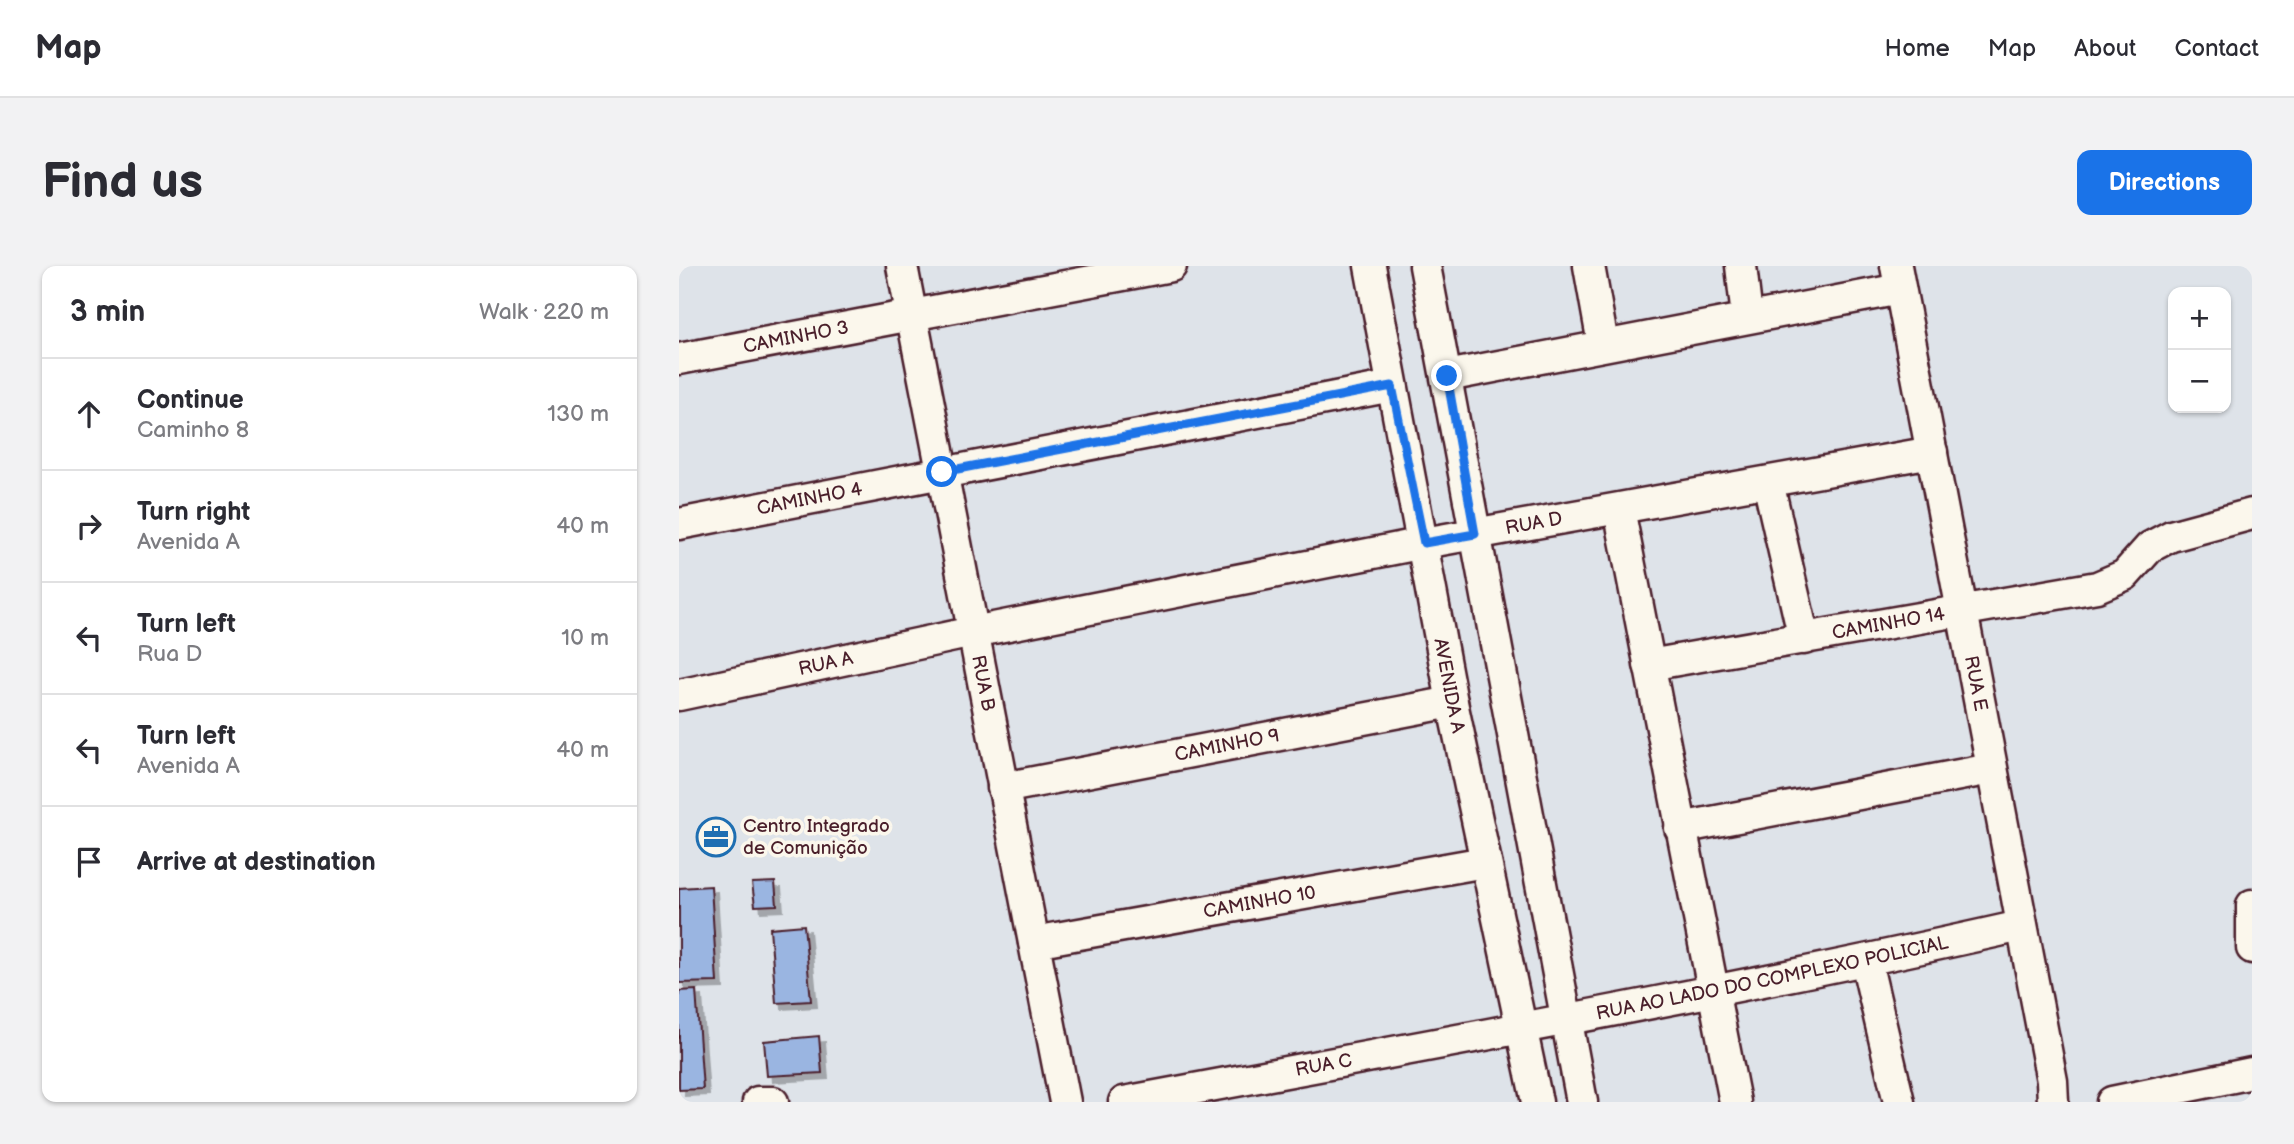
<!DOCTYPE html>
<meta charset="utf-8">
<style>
:root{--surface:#fff;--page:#f2f2f3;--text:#2b2b33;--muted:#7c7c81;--line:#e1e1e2;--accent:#1a73e8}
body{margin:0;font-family:"Balsamiq Sans",sans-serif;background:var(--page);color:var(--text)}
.controls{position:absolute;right:21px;top:21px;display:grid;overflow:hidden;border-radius:14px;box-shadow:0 2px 5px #0004}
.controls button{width:63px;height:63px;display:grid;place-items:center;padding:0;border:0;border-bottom:2px solid var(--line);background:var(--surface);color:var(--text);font:35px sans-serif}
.stop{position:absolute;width:21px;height:21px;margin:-16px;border:5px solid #1a73e8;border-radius:50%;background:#fff}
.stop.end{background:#1a73e8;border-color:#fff;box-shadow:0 2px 7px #0008}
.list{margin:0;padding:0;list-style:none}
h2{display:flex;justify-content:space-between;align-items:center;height:91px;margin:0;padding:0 28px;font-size:30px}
h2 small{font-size:23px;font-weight:400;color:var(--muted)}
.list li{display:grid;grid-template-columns:46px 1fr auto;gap:21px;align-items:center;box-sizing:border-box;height:112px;padding:0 28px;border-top:2px solid var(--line)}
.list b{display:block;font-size:26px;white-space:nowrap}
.list p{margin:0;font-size:23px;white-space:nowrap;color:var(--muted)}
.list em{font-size:23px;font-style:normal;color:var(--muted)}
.icon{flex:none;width:38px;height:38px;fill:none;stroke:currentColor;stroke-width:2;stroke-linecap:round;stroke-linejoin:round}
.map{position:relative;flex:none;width:1573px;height:836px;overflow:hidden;border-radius:14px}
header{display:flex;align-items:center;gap:42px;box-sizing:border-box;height:98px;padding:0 35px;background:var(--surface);border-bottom:2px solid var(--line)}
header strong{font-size:33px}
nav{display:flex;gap:38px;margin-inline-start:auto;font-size:24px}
.intro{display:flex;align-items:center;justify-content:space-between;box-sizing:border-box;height:168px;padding:0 42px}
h1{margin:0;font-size:49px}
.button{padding:18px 32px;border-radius:14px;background:var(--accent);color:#fff;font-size:24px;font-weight:700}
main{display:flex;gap:42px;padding:0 42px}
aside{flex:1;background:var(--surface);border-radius:14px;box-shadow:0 2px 5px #0004}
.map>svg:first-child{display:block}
.building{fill:#9ab5e1;stroke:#4a1f2b;stroke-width:2;filter:url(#shadow)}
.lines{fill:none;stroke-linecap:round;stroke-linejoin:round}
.minor-casing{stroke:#4a1f2b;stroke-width:35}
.minor{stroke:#fbf7ec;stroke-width:30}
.route{stroke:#1a73e8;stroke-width:9}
.labels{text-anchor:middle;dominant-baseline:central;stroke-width:7;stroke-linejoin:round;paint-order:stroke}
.street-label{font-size:19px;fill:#4a1f2b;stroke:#fbf7ec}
.poi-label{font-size:19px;fill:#4a1f2b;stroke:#fbf7ec;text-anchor:start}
</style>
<header>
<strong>Map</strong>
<nav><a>Home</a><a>Map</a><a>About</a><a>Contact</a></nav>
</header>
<div class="intro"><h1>Find us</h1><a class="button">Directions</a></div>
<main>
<aside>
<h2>3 min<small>Walk · 220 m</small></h2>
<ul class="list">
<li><svg class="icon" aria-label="ahead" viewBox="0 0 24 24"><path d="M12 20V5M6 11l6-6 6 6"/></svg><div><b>Continue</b><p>Caminho 8</p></div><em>130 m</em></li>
<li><svg class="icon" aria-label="right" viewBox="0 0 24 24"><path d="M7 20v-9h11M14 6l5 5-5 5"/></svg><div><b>Turn right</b><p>Avenida A</p></div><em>40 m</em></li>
<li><svg class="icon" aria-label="left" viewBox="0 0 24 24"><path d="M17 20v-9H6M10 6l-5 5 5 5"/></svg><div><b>Turn left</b><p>Rua D</p></div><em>10 m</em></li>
<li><svg class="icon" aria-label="left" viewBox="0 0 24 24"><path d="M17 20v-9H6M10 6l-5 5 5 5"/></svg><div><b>Turn left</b><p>Avenida A</p></div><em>40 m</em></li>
<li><svg class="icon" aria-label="arrive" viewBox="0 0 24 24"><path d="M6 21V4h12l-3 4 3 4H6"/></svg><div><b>Arrive at destination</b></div></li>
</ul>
</aside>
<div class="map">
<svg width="1573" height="836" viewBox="0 0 1573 836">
<defs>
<filter id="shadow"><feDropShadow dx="6" dy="6" stdDeviation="0" flood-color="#0004"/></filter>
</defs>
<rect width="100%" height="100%" fill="#dee3e9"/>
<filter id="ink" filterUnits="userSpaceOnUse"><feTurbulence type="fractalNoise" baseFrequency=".0143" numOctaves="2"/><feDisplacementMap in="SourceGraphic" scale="14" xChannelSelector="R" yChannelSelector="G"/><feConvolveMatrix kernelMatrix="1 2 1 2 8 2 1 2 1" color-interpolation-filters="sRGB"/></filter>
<g filter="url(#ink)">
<g class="building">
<path d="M96 616 98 639 76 640 73 617Z"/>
<path d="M32 620 38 716 0 717V622Z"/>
<path d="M125 659 132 735 97 737 91 662Z"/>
<path d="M17 724 24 823 0 824V725Z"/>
<path d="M140 770 143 807 88 810 85 775Z"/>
</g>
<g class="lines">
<defs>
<g id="minor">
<path id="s1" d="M223 0 386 836"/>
<path id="s2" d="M691 0 773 436 858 836"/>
<path d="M746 0 903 836"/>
<path d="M910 0 924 78"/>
<path d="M1062 0 1068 51"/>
<path id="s3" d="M1217 0 1373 815 1374 836"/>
<path id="s4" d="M0 93 492 0"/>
<path d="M768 110 1221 23"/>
<path d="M1089 216 1125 373"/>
<path d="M940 243 1056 836"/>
<path id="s5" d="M0 258 713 120"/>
<path id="s6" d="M970 399 1418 321 1446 309 1471 281 1492 270 1573 248"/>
<path id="s7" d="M0 429 294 366 745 277 1253 186"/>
<path id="s8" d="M324 522 773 436"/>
<path d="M1001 562 1312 503"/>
<path d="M1573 639V682"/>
<path id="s9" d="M355 676 806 596"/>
<path d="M1187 695 1220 836"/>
<path d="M79 836H94"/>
<path id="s10" d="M445 836C745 780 1045 727 1342 660"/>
<path d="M1433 836 1573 807"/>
</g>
</defs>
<use href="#minor" class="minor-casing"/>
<use href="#minor" class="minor"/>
</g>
</g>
<g class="lines" filter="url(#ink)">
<path class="route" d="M263 206 713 120 745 277 796 268 768 110"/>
</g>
<defs>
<symbol id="office-ring" viewBox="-11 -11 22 22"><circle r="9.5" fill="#fbf7ec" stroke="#1f6fb2" stroke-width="1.5"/><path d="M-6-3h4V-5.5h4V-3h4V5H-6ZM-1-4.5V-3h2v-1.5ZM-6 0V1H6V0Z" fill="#1f6fb2"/></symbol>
</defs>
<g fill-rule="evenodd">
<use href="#office-ring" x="15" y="549" width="44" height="44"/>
</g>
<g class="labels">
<g class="street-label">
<text stroke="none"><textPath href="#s4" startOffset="119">CAMINHO 3</textPath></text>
<text stroke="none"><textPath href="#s5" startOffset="133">CAMINHO 4</textPath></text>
<text stroke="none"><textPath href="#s7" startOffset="872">RUA D</textPath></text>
<text stroke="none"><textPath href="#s6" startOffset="243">CAMINHO 14</textPath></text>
<text stroke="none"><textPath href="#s7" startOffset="150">RUA A</textPath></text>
<text stroke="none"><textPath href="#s1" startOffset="425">RUA B</textPath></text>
<text stroke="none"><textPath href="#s3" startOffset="425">RUA E</textPath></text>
<text stroke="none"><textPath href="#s2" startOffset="427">AVENIDA A</textPath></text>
<text stroke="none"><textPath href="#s8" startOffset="228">CAMINHO 9</textPath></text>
<text stroke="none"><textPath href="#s9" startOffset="229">CAMINHO 10</textPath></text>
<text stroke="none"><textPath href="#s10" startOffset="660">RUA AO LADO DO COMPLEXO POLICIAL</textPath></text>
<text stroke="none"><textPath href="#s10" startOffset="203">RUA C</textPath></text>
</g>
<g class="poi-label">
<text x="64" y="560">Centro Integrado<tspan x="64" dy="22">de Comunição</tspan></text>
</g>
</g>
</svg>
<div class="controls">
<button>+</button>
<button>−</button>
</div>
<div class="stop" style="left:263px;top:206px"></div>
<div class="stop end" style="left:768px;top:110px"></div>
</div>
</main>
